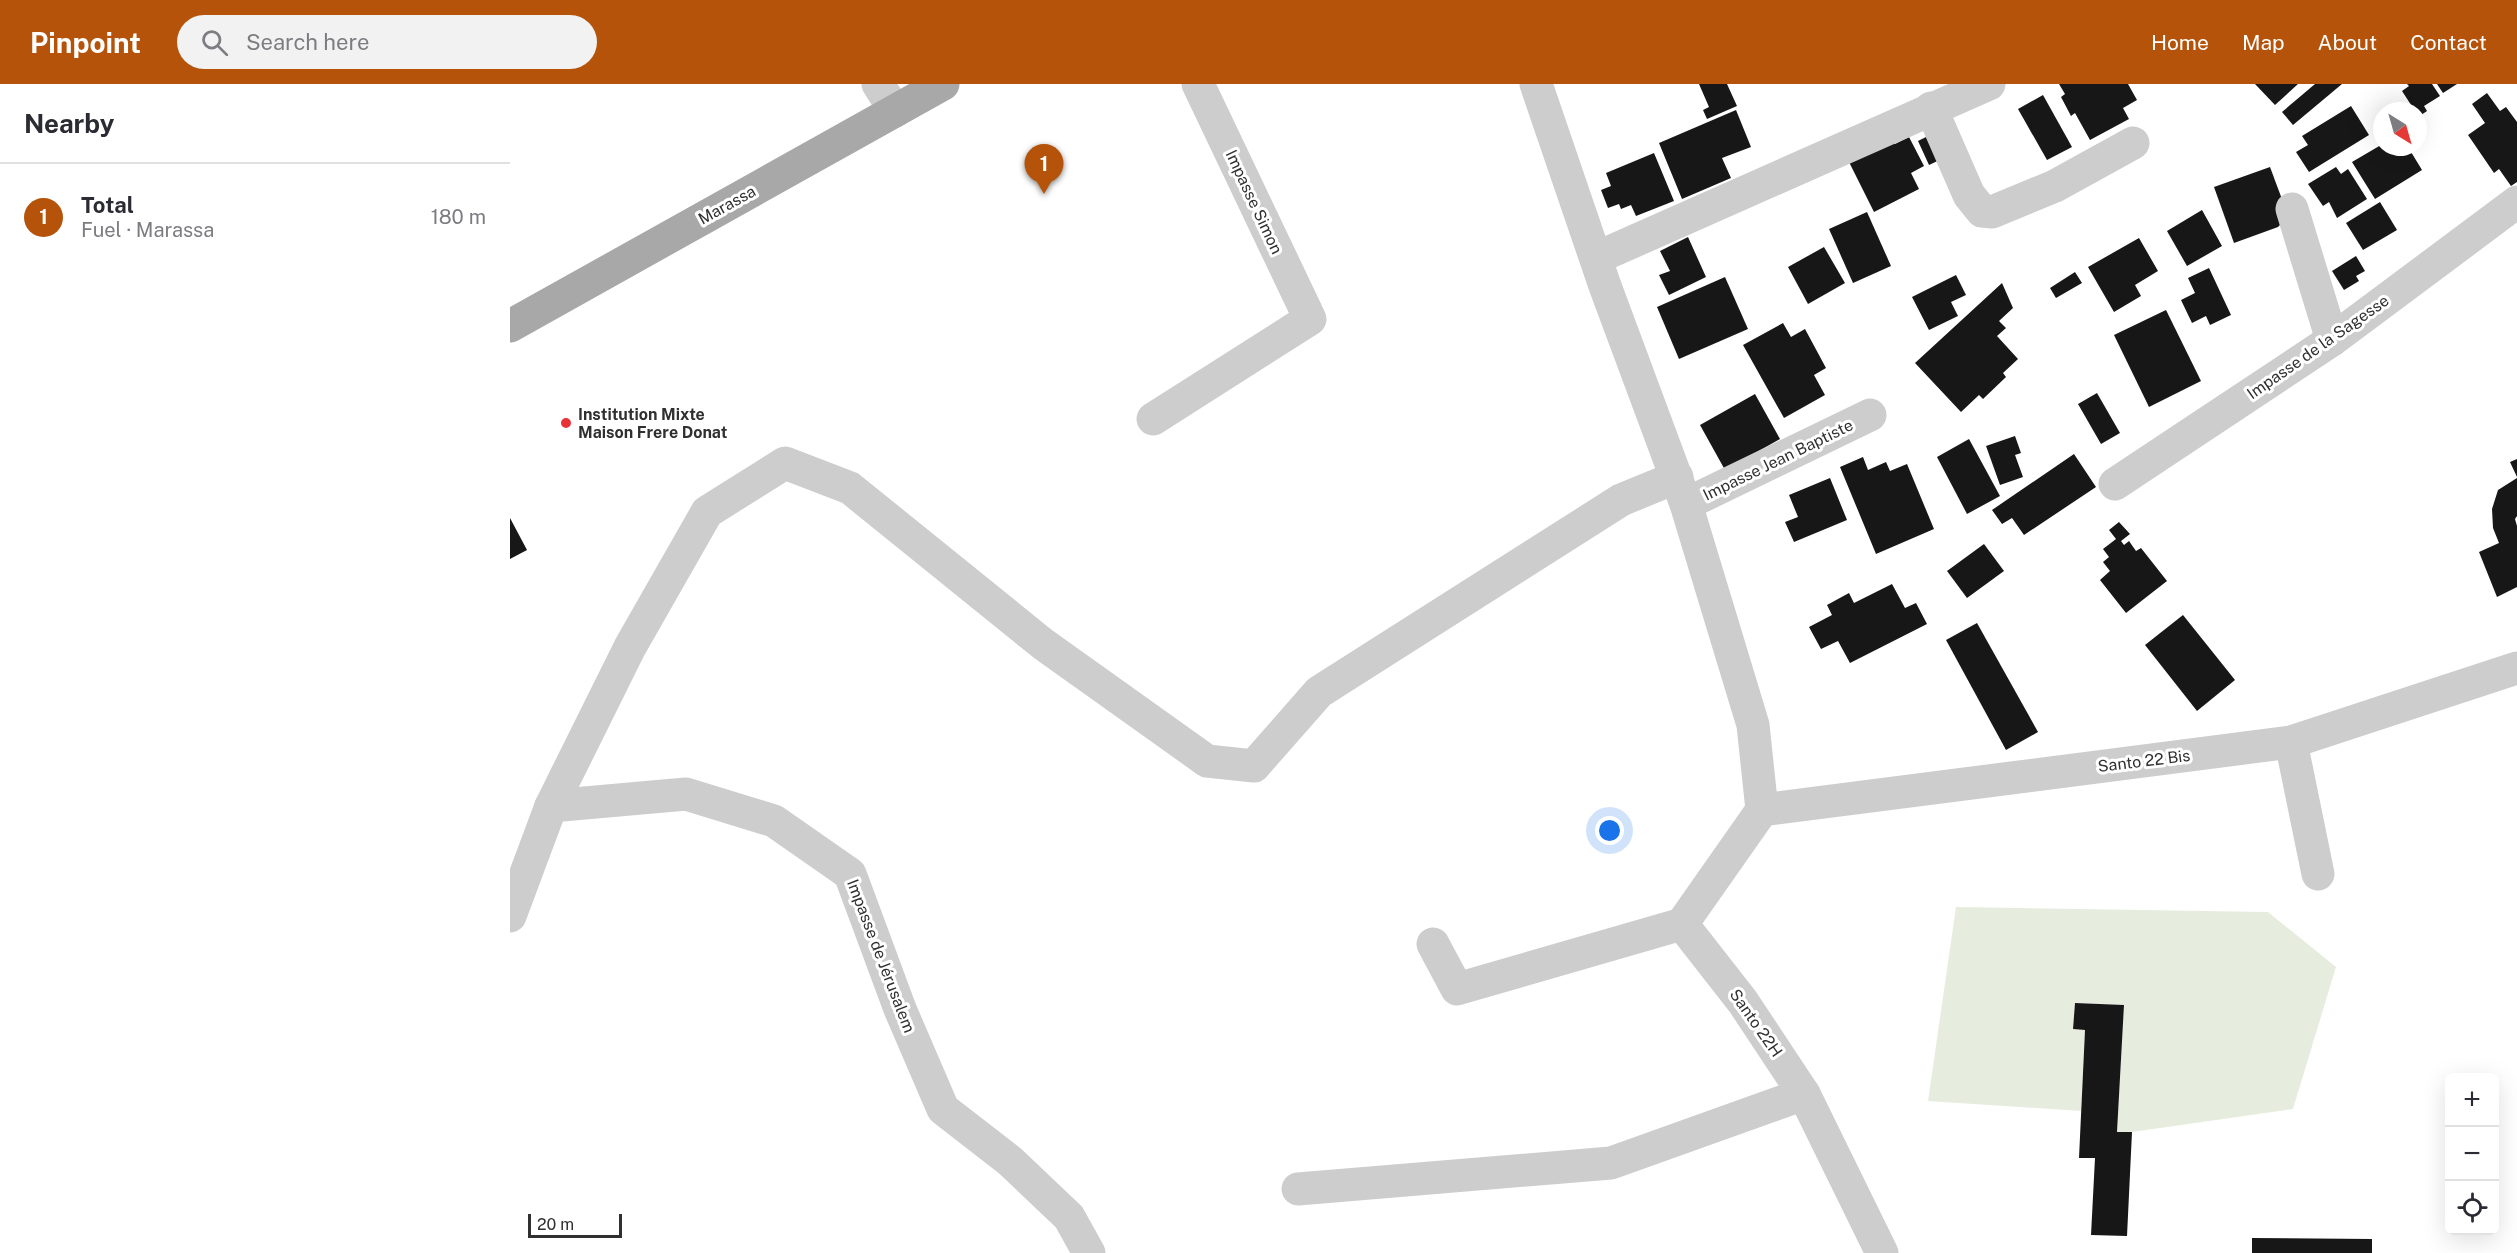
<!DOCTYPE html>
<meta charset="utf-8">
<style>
:root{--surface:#fff;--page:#f2f2f3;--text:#2b2b33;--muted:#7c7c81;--line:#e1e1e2;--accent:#b45309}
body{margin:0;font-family:"Public Sans",sans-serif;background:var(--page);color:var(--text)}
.controls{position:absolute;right:18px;bottom:18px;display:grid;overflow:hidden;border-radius:9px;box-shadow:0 6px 24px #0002}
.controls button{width:54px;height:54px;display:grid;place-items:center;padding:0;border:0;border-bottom:2px solid var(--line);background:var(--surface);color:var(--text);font:30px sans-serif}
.compass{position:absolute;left:1863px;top:18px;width:54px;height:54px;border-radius:50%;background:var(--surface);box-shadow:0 6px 24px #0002;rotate:143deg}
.scale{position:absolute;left:18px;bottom:15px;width:94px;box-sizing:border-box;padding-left:6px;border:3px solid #303030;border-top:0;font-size:16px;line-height:21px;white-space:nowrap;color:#303030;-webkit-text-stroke:4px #fff;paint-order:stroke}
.you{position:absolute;left:1100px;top:747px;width:21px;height:21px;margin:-15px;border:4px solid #fff;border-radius:50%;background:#1a73e8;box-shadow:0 0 0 9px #1a73e833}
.badge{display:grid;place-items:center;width:39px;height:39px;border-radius:50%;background:var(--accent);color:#fff;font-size:20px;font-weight:700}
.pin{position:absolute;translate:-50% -50px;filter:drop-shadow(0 2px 3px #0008)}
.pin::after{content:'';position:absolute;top:32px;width:21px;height:18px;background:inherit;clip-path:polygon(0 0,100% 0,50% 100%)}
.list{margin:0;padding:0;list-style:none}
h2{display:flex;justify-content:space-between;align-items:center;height:78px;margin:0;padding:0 24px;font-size:26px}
h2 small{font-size:20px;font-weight:400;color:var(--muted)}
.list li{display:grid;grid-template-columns:39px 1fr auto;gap:18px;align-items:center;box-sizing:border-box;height:108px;padding:0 24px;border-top:2px solid var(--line)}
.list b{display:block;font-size:22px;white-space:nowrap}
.list p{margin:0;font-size:20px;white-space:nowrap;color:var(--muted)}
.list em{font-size:20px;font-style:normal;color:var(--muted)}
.icon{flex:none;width:33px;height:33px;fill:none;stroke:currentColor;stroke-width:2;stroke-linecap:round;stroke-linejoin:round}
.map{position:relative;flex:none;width:2007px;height:1169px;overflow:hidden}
header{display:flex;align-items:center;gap:36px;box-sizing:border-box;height:84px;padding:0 30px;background:var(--accent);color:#fff}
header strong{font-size:28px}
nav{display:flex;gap:33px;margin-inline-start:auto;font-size:21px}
.search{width:420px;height:54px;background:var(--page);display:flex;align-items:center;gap:15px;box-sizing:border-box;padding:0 21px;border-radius:33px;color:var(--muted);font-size:22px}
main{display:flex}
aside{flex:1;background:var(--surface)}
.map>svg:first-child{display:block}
.green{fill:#e6edde}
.building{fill:#171717}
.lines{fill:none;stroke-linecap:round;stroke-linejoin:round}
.minor{stroke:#cdcdcd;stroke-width:33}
.major{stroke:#a8a8a8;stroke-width:33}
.poi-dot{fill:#e83238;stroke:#fff;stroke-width:2}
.labels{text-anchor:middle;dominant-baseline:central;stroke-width:6;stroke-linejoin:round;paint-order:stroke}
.street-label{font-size:16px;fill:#303030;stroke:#fff}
.poi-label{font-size:16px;font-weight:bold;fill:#303030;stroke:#fff;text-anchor:start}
</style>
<header>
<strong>Pinpoint</strong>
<div class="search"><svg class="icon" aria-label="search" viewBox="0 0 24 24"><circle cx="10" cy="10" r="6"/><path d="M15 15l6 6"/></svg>Search here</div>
<nav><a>Home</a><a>Map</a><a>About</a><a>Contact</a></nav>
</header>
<main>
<aside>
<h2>Nearby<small></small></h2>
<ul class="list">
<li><span class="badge">1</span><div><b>Total</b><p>Fuel · Marassa</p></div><em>180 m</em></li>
</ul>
</aside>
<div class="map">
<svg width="2007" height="1169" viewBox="0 0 2007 1169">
<rect width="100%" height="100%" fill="#fff"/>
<path class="green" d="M1446 823 1758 828 1826 883 1783 1025 1622 1048H1607L1614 921 1565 919 1563 945 1575 946 1571 1027 1418 1017Z"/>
<g class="building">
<path d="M1189 0H1217L1227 22 1197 35 1193 26 1199 23Z"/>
<path d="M1549 0H1618L1627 16 1613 24 1619 35 1580 56 1565 29 1561 32 1551 13 1555 10Z"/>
<path d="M1745 0H1788L1765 21Z"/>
<path d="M1805 0H1832L1783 41 1772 28Z"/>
<path d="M1897 0H1922L1930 12 1914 22 1917 27 1908 33V27H1905L1892 7 1899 2Z"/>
<path d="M1927 0H1947L1933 9Z"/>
<path d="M1977 9 1990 27 1996 23 2007 38V98L2001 102 1989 85 1984 89 1958 51 1975 39 1962 20Z"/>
<path d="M1533 11 1562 63 1537 76 1508 25Z"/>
<path d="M1841 22 1859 51 1799 88 1786 68 1798 61 1792 52Z"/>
<path d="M1226 26 1241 63 1212 74 1221 94 1172 115 1149 59Z"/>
<path d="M1424 49 1436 73 1419 81 1408 57Z"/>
<path d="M1872 51V63H1898L1912 86 1865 115 1842 78 1871 61 1867 54Z"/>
<path d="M1399 53 1414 82 1401 89 1409 105 1364 128 1339 78 1383 56 1385 60Z"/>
<path d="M1144 69 1164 117 1126 132 1121 121 1111 125 1109 120 1098 124 1091 106 1101 102 1096 89Z"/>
<path d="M1760 83 1776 126 1775 136 1768 143 1724 159 1704 103Z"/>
<path d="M1826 83 1831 90 1838 85 1857 115 1827 134 1819 118 1813 122 1798 100Z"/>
<path d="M1870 118 1887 146 1853 166 1836 139Z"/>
<path d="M1692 126 1712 162 1677 182 1657 147Z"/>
<path d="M1357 128 1381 182 1343 199 1319 145Z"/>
<path d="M1178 153 1196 193 1159 211 1149 191 1160 187 1150 167Z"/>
<path d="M1629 154 1648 187 1625 201 1631 212 1604 228 1578 183Z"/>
<path d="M1314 163 1335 199 1298 220 1278 183Z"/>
<path d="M1846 172 1855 187 1846 192 1849 197 1834 206 1822 187Z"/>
<path d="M1699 184 1721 231 1700 241 1696 232 1682 239 1671 216 1685 209 1678 194Z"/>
<path d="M1565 188 1572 199 1546 214 1540 204Z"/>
<path d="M1446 191 1456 211 1441 218 1448 232 1419 246 1402 213Z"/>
<path d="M1215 193 1238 245 1169 275 1147 223Z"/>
<path d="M1492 199 1503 224 1489 237 1496 244 1487 252 1508 275 1493 289 1496 293 1473 315 1469 311 1451 328 1405 279Z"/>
<path d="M1656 226 1691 297 1639 323 1604 251Z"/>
<path d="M1273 239 1281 253 1295 245 1316 284 1304 291 1315 311 1274 334 1233 261Z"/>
<path d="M1587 309 1610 349 1591 360 1568 320Z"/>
<path d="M1245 310 1270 355 1215 386 1190 341Z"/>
<path d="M1505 352 1511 369 1505 371 1513 393 1490 401 1476 362Z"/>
<path d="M1459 355 1490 412 1457 430 1427 373Z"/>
<path d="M1564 370 1586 403 1514 451 1502 434 1492 440 1482 426Z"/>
<path d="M1353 373 1358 386 1376 378 1380 387 1397 380 1424 445 1366 470 1330 383Z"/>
<path d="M2007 375V393L2000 378Z"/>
<path d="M1320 394 1337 436 1284 458 1275 438 1288 433 1279 411Z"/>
<path d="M2007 394V432L2005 435 2007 442V503L1987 513 1969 468 1989 459 1983 444 1982 425 1988 406Z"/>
<path d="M0 434 17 466 0 475Z"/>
<path d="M1609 438 1620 450 1611 457 1614 461 1619 457 1626 467 1631 464 1657 497 1616 529 1590 496 1600 487 1593 478 1599 473 1593 465 1606 455 1599 446Z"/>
<path d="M1474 460 1494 487 1457 514 1437 487Z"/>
<path d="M1382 500 1395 524 1406 519 1417 540 1340 579 1328 557 1311 565 1299 543 1322 531 1317 521 1339 509 1344 519Z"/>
<path d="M1673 531 1725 596 1687 627 1635 561Z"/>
<path d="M1467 539 1528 648 1496 666 1436 556Z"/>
<path d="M1565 919 1614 921 1607 1048H1622L1617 1152 1581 1151 1585 1074H1569L1575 946 1563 945Z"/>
<path d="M1742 1154 1862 1155V1169H1742Z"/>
</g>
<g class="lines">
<g class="minor">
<path d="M368 0 385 27"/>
<path d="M1026 0 1095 202 1176 420 1243 641 1252 726"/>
<path d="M1421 24 1459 111 1472 127 1482 128 1545 102 1623 59"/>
<path d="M1782 125 1822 256"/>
<path d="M1086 174 1479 0"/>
<path d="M643 335 800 235 688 0"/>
<path d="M1605 400 1822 256 2007 118"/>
<path d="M1176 420 1360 331"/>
<path d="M1781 658 1808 790"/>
<path d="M41 722 176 710 264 737 340 790 390 925 433 1025 500 1077 559 1133 579 1169"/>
<path d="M1252 726 1781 658 2007 584"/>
<path d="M1252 726 1172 840 1233 918 1294 1010 1372 1169"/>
<path d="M0 832 41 722 120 563 197 428 275 379 340 404 533 560 697 677 744 682 809 608 1111 416 1167 393"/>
<path d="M923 860 947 905 1172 840"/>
<path d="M788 1105 1101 1079 1294 1010"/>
</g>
<path class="major" d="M0 242 433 0"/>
</g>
<circle class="poi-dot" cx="56" cy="339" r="6"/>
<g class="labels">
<g class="street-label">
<text transform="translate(744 118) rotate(65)">Impasse Simon</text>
<text transform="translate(217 121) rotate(-29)">Marassa</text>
<text transform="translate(1808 263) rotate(-35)">Impasse de la Sagesse</text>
<text transform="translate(1268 376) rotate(-26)">Impasse Jean Baptiste</text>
<text transform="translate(1634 677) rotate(-7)">Santo 22 Bis</text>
<text transform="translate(371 872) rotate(69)">Impasse de Jérusalem</text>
<text transform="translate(1246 939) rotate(55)">Santo 22H</text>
</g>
<g class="poi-label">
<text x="68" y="330">Institution Mixte<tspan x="68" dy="18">Maison Frere Donat</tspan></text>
</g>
</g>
</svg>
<div class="controls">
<button>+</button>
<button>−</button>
<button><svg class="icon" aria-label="locate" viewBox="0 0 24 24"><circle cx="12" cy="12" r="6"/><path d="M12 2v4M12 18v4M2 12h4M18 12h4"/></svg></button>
</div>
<svg class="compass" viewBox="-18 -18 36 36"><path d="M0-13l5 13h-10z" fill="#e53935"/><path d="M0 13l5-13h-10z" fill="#7c7c81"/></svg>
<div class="scale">20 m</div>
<div class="you"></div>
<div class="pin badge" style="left:534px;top:110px">1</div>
</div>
</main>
